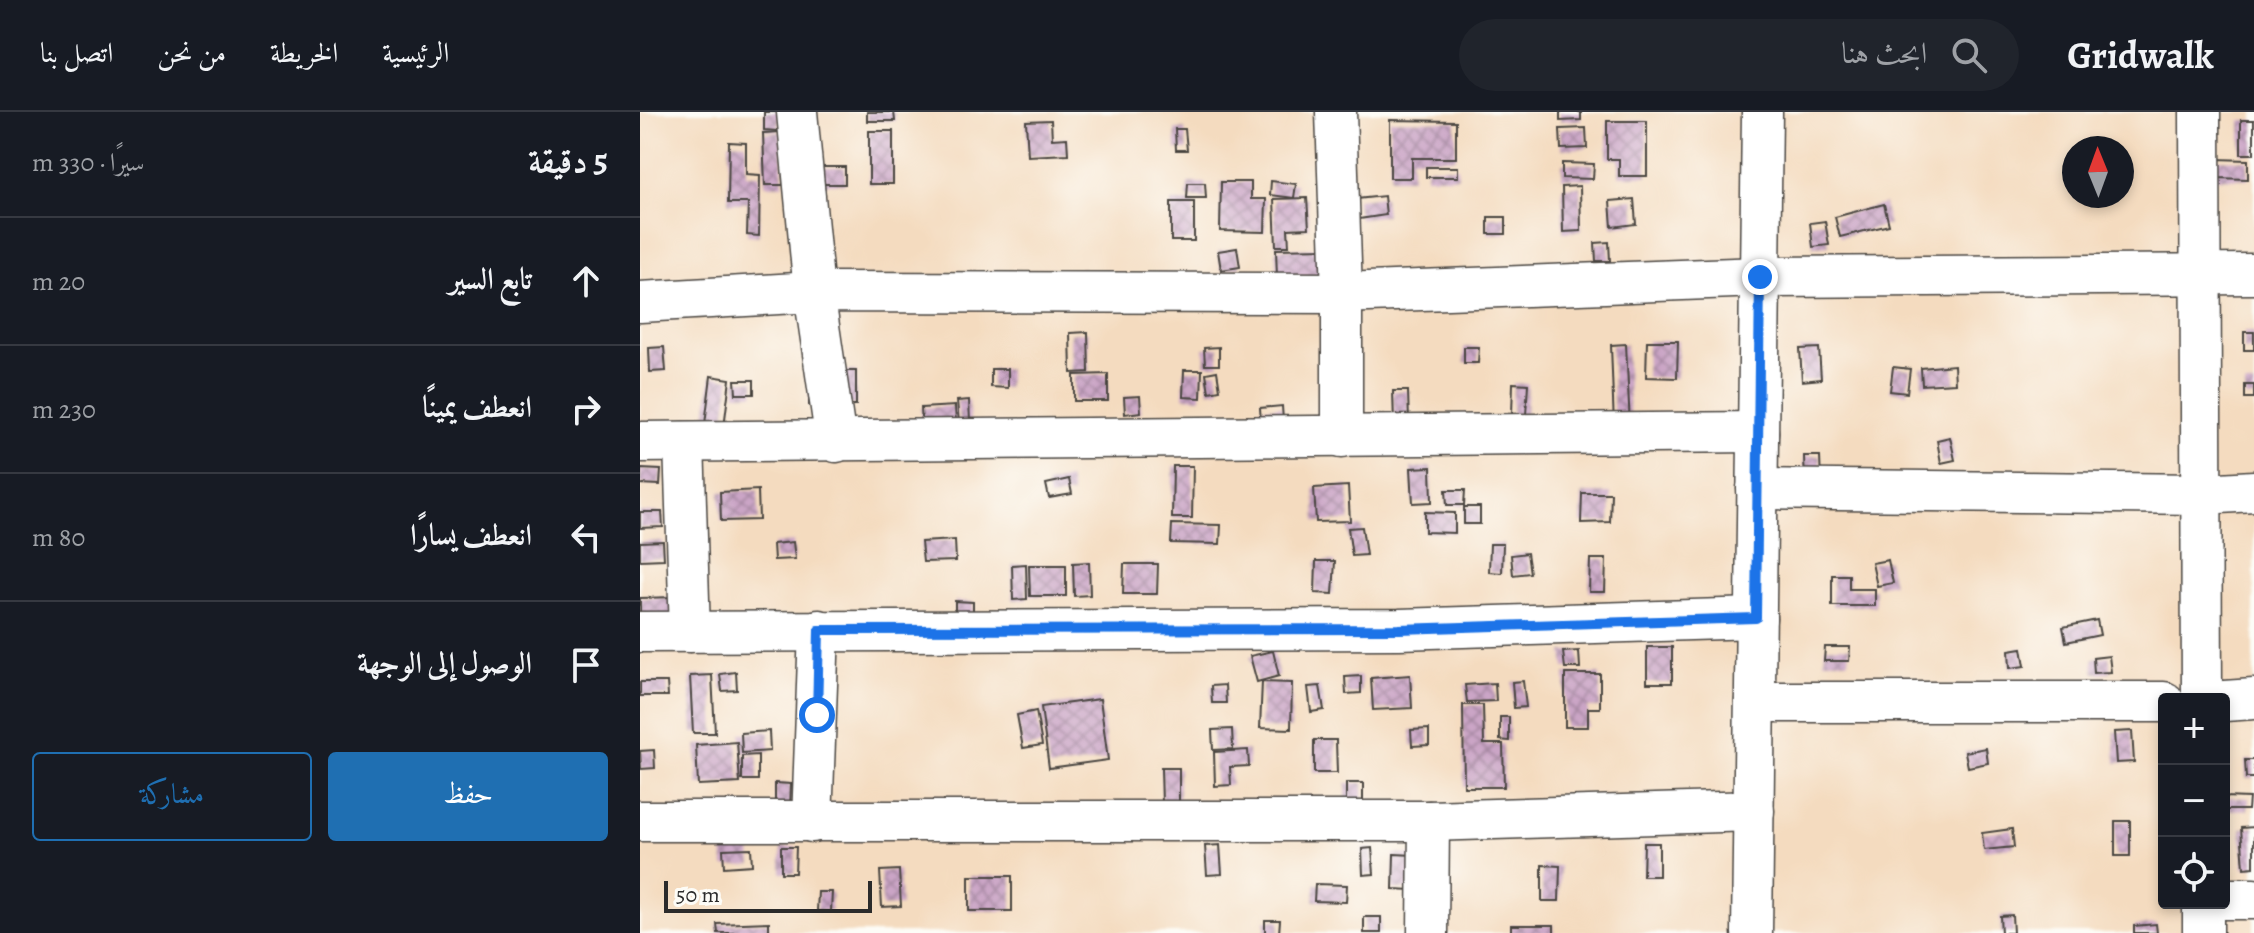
<!DOCTYPE html>
<html lang="ar">
<meta charset="utf-8">
<style>
:root{--surface:#171b24;--page:#20242c;--text:#f1f3f6;--muted:#9ea1a6;--line:#363941;--accent:#1f6fb2}
body{margin:0;font-family:Alegreya,Amiri,serif;background:var(--page);color:var(--text);direction:rtl}
.controls{position:absolute;right:24px;bottom:24px;display:grid;overflow:hidden;border-radius:8px;box-shadow:0 4px 12px #0003}
.controls button{width:72px;height:72px;display:grid;place-items:center;padding:0;border:0;border-bottom:2px solid var(--line);background:var(--surface);color:var(--text);font:40px sans-serif}
.compass{position:absolute;left:1422px;top:24px;width:72px;height:72px;border-radius:50%;background:var(--surface);box-shadow:0 4px 12px #0003;rotate:359deg}
.scale{position:absolute;left:24px;bottom:20px;width:208px;box-sizing:border-box;padding-left:8px;border:4px solid #2b2b2b;border-top:0;font-size:22px;line-height:28px;white-space:nowrap;color:#2b2b2b;-webkit-text-stroke:6px #fdfcf7;paint-order:stroke}
.stop{position:absolute;width:24px;height:24px;margin:-18px;border:6px solid #1a73e8;border-radius:50%;background:#fff}
.stop.end{background:#1a73e8;border-color:#fff;box-shadow:0 2px 8px #0008}
.list{margin:0;padding:0;list-style:none}
h2{display:flex;justify-content:space-between;align-items:center;height:104px;margin:0;padding:0 32px;font-size:34px}
h2 small{font-size:26px;font-weight:400;color:var(--muted)}
.list li{display:grid;grid-template-columns:52px 1fr auto;gap:24px;align-items:center;box-sizing:border-box;height:128px;padding:0 32px;border-top:2px solid var(--line)}
.list b{display:block;font-size:30px;white-space:nowrap}
.list em{font-size:26px;font-style:normal;color:var(--muted)}
.actions{display:flex;gap:16px;padding:24px 32px}
.actions a{flex:1;padding:18px 0;border:2px solid var(--accent);border-radius:8px;text-align:center;font-size:28px;color:var(--accent)}
.actions .main{background:var(--accent);color:#fff}
.icon{flex:none;width:44px;height:44px;fill:none;stroke:currentColor;stroke-width:2;stroke-linecap:round;stroke-linejoin:round}
.map{position:relative;flex:none;width:1614px;height:821px;overflow:hidden;direction:ltr}
header{display:flex;align-items:center;gap:48px;box-sizing:border-box;height:112px;padding:0 40px;background:var(--surface);border-bottom:2px solid var(--line)}
header strong{font-size:38px}
nav{display:flex;gap:44px;margin-inline-start:auto;font-size:28px}
.search{width:560px;height:72px;background:var(--page);display:flex;align-items:center;gap:20px;box-sizing:border-box;padding:0 28px;border-radius:44px;color:var(--muted);font-size:30px}
main{display:flex}
aside{flex:1;background:var(--surface)}
.map>svg:first-child{display:block}
.building{fill:url(#building-cross-hatch)}
.lines{fill:none;stroke-linecap:round;stroke-linejoin:round}
.minor-casing{stroke:#494541;stroke-width:43}
.minor{stroke:#fff;stroke-width:40}
.route{stroke:#1a73e8;stroke-width:10}
</style>
<header>
<strong>Gridwalk</strong>
<div class="search"><svg class="icon" aria-label="search" viewBox="0 0 24 24"><circle cx="10" cy="10" r="6"/><path d="M15 15l6 6"/></svg>ابحث هنا</div>
<nav><a>الرئيسية</a><a>الخريطة</a><a>من نحن</a><a>اتصل بنا</a></nav>
</header>
<main>
<div class="map">
<svg width="1614" height="821" viewBox="0 0 1614 821">
<defs>
<pattern id="building-cross-hatch" width="8" height="8" patternUnits="userSpaceOnUse" patternTransform="scale(2)"><rect width="8" height="8" fill="#cba5c6"/><path d="M0 0l8 8M0 8l8-8" fill="none" stroke="#a587a1"/></pattern>
</defs>
<rect width="100%" height="100%" fill="#fdfcf7"/>
<filter id="ink" filterUnits="userSpaceOnUse"><feTurbulence type="fractalNoise" baseFrequency=".0125" numOctaves="2"/><feDisplacementMap in="SourceGraphic" scale="16" xChannelSelector="R" yChannelSelector="G"/><feConvolveMatrix kernelMatrix="1 2 1 2 8 2 1 2 1" color-interpolation-filters="sRGB"/></filter>
<filter id="wash" filterUnits="userSpaceOnUse"><feTurbulence type="fractalNoise" baseFrequency=".006" numOctaves="4" result="noise"/><feDisplacementMap in="SourceGraphic" scale="32" xChannelSelector="R" yChannelSelector="G"/><feGaussianBlur stdDeviation="1.8" result="paint"/><feColorMatrix in="noise" values="0 0 0 0 0 0 0 0 0 0 0 0 0 0 0 0 0 1.4 0 .05"/><feComposite in="paint" operator="in"/></filter>
<g filter="url(#wash)">
<rect width="100%" height="100%" fill="#f4dbbf"/>
<g id="blocks">
<g class="building">
<path d="M124 0H139L138 19 124 18Z"/>
<path d="M227 0H254L255 9H227Z"/>
<path d="M920 0H941V8L920 9Z"/>
<path d="M411 8 412 27 427 26 428 42 388 44 386 9Z"/>
<path d="M750 8 816 9V46H772V66H750Z"/>
<rect x="1601" y="8" width="13" height="34"/>
<path d="M967 9H1007V64H979V47H967Z"/>
<path d="M946 16 947 36 921 37 920 17Z"/>
<path d="M535 17H545L547 38H536Z"/>
<rect x="229" y="19" width="24" height="53"/>
<path d="M141 20 143 73H125L123 21Z"/>
<path d="M89 30 106 31V62L120 63 119 124 107 123 108 91H88Z"/>
<path d="M1575 47 1608 48V67L1575 66Z"/>
<path d="M922 51 954 52 953 67 922 66Z"/>
<rect x="176" y="55" width="29" height="17"/>
<rect x="786" y="55" width="32" height="10"/>
<path d="M631 69 656 72 654 86 630 83Z"/>
<path d="M581 70H611V87H626L625 120 580 119Z"/>
<path d="M548 71H565L566 86H547Z"/>
<path d="M940 74 941 119 923 120 922 75Z"/>
<path d="M744 84 746 103 719 107 717 87Z"/>
<path d="M667 86 669 116 648 117 649 134H636L634 87Z"/>
<path d="M994 87 996 112 972 115 970 89Z"/>
<rect x="531" y="90" width="23" height="39"/>
<path d="M1244 92 1249 113 1200 125 1195 105Z"/>
<rect x="848" y="105" width="18" height="17"/>
<path d="M1185 109 1189 133 1173 135 1170 111Z"/>
<path d="M969 130 970 149H956L955 131Z"/>
<path d="M597 136 600 155 581 158 578 139Z"/>
<path d="M687 136 688 163 637 165 636 137Z"/>
<path d="M448 220 449 260 431 261 430 221Z"/>
<rect x="1604" y="220" width="10" height="18"/>
<path d="M1007 229H1038L1037 266 1006 265Z"/>
<path d="M986 232 990 314 974 315 971 233Z"/>
<path d="M24 235 26 259 10 260 9 236Z"/>
<path d="M579 235V253H565L564 236Z"/>
<path d="M824 235H839L838 251H824Z"/>
<path d="M1179 236 1181 267 1162 269 1160 237Z"/>
<path d="M1314 253 1315 271 1282 273 1281 256Z"/>
<path d="M1253 255 1270 257 1267 281 1250 279Z"/>
<path d="M351 257H368V276L351 275Z"/>
<path d="M544 258H562L561 286 543 285Z"/>
<rect x="169" y="259" width="47" height="34"/>
<path d="M577 259 580 278 569 280 566 261Z"/>
<path d="M468 262V289H434V263Z"/>
<path d="M71 264 90 267 84 315 65 312Z"/>
<path d="M95 268H114V282H96Z"/>
<path d="M873 271 888 272 886 303 872 302Z"/>
<rect x="1605" y="273" width="9" height="13"/>
<path d="M753 279H768L769 310 754 311Z"/>
<path d="M500 284 501 300 485 302 484 285Z"/>
<path d="M329 288 330 310 319 311 317 289Z"/>
<path d="M315 294 316 312 282 314 281 296Z"/>
<path d="M642 294 643 309 621 310 620 296Z"/>
<path d="M1310 325 1315 348 1301 351 1297 328Z"/>
<path d="M1164 344H1180L1181 371 1165 372Z"/>
<path d="M533 354H553L552 406H532Z"/>
<path d="M791 355 792 390 773 391 771 356Z"/>
<path d="M1 357 21 358 20 373 0 372Z"/>
<path d="M429 367 432 382 409 386 406 372Z"/>
<path d="M708 374 710 409 676 410 674 376Z"/>
<path d="M118 378 119 408 81 409 80 380Z"/>
<path d="M806 378H825L824 393H807Z"/>
<path d="M942 381H971L970 410 941 411Z"/>
<rect x="824" y="395" width="16" height="17"/>
<path d="M0 400H22L23 415 0 416Z"/>
<path d="M785 400 815 401V421L785 420Z"/>
<path d="M532 412 581 413 580 432 531 431Z"/>
<path d="M722 415 726 443 712 444 708 416Z"/>
<path d="M315 428 316 449 283 450 281 430Z"/>
<path d="M23 429 24 447 0 448V430Z"/>
<path d="M153 430 155 447 134 448 133 432Z"/>
<path d="M850 432H863L862 461 849 460Z"/>
<path d="M887 441 890 461 873 463 871 443Z"/>
<path d="M950 447H966L965 480H949Z"/>
<path d="M1248 448 1253 471 1237 474 1232 451Z"/>
<path d="M676 449H695L693 482 675 481Z"/>
<path d="M449 450 450 483 434 484 433 451Z"/>
<path d="M386 452 387 487 373 488 372 453Z"/>
<path d="M484 452H518L517 482H483Z"/>
<path d="M389 453H426V484H390Z"/>
<path d="M1192 463H1209V477H1235V494H1192Z"/>
<path d="M36 485V505L0 506V486Z"/>
<path d="M315 489 333 490V508L315 507Z"/>
<path d="M1457 508 1460 523 1426 530 1423 515Z"/>
<rect x="1007" y="535" width="25" height="36"/>
<path d="M1185 535H1210L1209 549H1184Z"/>
<path d="M1382 536 1385 554 1370 556 1369 538Z"/>
<path d="M633 539 639 564 617 570 610 544Z"/>
<path d="M939 539 940 556H925L923 540Z"/>
<path d="M1469 544 1471 560 1454 561 1453 546Z"/>
<path d="M96 560 97 578 82 579 80 562Z"/>
<path d="M925 562H960V596H948V615H925Z"/>
<path d="M72 563 75 621H53L50 564Z"/>
<path d="M770 563 772 596 733 598 731 566Z"/>
<path d="M721 564V581L706 582 705 565Z"/>
<path d="M883 569 886 595 874 596 872 570Z"/>
<path d="M0 570H27L28 584H0Z"/>
<path d="M622 570 652 571 651 617 620 616Z"/>
<path d="M855 571 856 589 827 590 825 573Z"/>
<path d="M585 573 586 591H572L571 574Z"/>
<path d="M680 574 684 598 671 600 668 575Z"/>
<path d="M460 587 468 648 409 656 401 595Z"/>
<path d="M823 593H843L844 632H863L864 675H824Z"/>
<path d="M396 599 402 633 383 636 377 603Z"/>
<path d="M860 605H869V629L860 628Z"/>
<path d="M592 617 593 637 573 638 572 618Z"/>
<path d="M789 617V633L772 634 771 618Z"/>
<path d="M129 619 130 639 102 641 101 621Z"/>
<path d="M1492 619 1494 650 1476 651 1474 620Z"/>
<path d="M674 628H696L697 661H674Z"/>
<path d="M97 630 100 671 58 673 56 633Z"/>
<path d="M1346 636 1348 651 1328 655 1325 640Z"/>
<path d="M14 638 15 656 1 657 0 639Z"/>
<path d="M608 638 609 654 590 655 591 673 575 674 574 640Z"/>
<path d="M118 643V668H102V644Z"/>
<path d="M1605 648H1614V666H1606Z"/>
<path d="M521 656H539V690L522 691Z"/>
<path d="M135 671 151 672 150 695 135 694Z"/>
<rect x="706" y="671" width="17" height="18"/>
<path d="M1584 685 1609 686 1608 698H1584Z"/>
<rect x="1475" y="709" width="15" height="35"/>
<path d="M1614 715V755L1604 756 1601 716Z"/>
<path d="M1372 717 1374 735 1344 738 1342 721Z"/>
<path d="M1004 731H1019V764H1003Z"/>
<path d="M580 733 582 762 567 763 565 734Z"/>
<path d="M141 735H156L155 761H141Z"/>
<path d="M111 736 112 753 84 755 83 737Z"/>
<path d="M732 736 734 762 723 763 722 737Z"/>
<path d="M754 742 774 743 773 778 753 777Z"/>
<path d="M902 753 920 754 919 789H902Z"/>
<path d="M259 758 261 794 242 795 240 759Z"/>
<rect x="329" y="764" width="43" height="35"/>
<path d="M675 772 707 773 706 790 674 789Z"/>
<path d="M178 780H192L191 799H177Z"/>
<path d="M1372 803 1373 821H1361L1360 804Z"/>
<rect x="724" y="805" width="17" height="16"/>
<path d="M625 808H640L639 821H625Z"/>
<path d="M129 810V821H78L77 812Z"/>
<path d="M1516 812 1517 821H1494V814Z"/>
<rect x="871" y="813" width="43" height="8"/>
</g>
</g>
</g>
<g filter="url(#ink)">
<use href="#blocks" fill-opacity="0" stroke="#494541" stroke-width="2"/>
<g class="lines">
<defs>
<g id="minor">
<path d="M157 0 174 180 196 330"/>
<path d="M696 0 702 181V325"/>
<path d="M1560 0 1562 587"/>
<path d="M0 190 174 180 702 181 1120 165 1614 162"/>
<path d="M0 330 1118 320"/>
<path d="M44 330 50 520"/>
<path d="M1117 377 1562 382 1614 379"/>
<path d="M0 520 759 517 1116 506"/>
<path d="M1584 589 1614 587"/>
<path d="M1115 590H1524"/>
<path d="M0 709H789L1114 699"/>
<path d="M172 710 179 518"/>
<path d="M1584 787H1614"/>
<path d="M1563 791V821"/>
<path d="M788 821 789 709"/>
<path d="M1112 821 1122 0"/>
</g>
</defs>
<use href="#minor" class="minor-casing"/>
<use href="#minor" class="minor"/>
</g>
</g>
<g class="lines" filter="url(#ink)">
<path class="route" d="M177 603 179 518 759 517 1116 506 1120 165"/>
</g>
</svg>
<div class="controls">
<button>+</button>
<button>−</button>
<button><svg class="icon" aria-label="locate" viewBox="0 0 24 24"><circle cx="12" cy="12" r="6"/><path d="M12 2v4M12 18v4M2 12h4M18 12h4"/></svg></button>
</div>
<svg class="compass" viewBox="-18 -18 36 36"><path d="M0-13l5 13h-10z" fill="#e53935"/><path d="M0 13l5-13h-10z" fill="#9ea1a6"/></svg>
<div class="scale">50 m</div>
<div class="stop" style="left:177px;top:603px"></div>
<div class="stop end" style="left:1120px;top:165px"></div>
</div>
<aside>
<h2>5 دقيقة<small>سيرًا · 330 m</small></h2>
<ul class="list">
<li><svg class="icon" aria-label="ahead" viewBox="0 0 24 24"><path d="M12 20V5M6 11l6-6 6 6"/></svg><div><b>تابع السير</b></div><em>20 m</em></li>
<li><svg class="icon" aria-label="right" viewBox="0 0 24 24"><path d="M7 20v-9h11M14 6l5 5-5 5"/></svg><div><b>انعطف يمينًا</b></div><em>230 m</em></li>
<li><svg class="icon" aria-label="left" viewBox="0 0 24 24"><path d="M17 20v-9H6M10 6l-5 5 5 5"/></svg><div><b>انعطف يسارًا</b></div><em>80 m</em></li>
<li><svg class="icon" aria-label="arrive" viewBox="0 0 24 24"><path d="M6 21V4h12l-3 4 3 4H6"/></svg><div><b>الوصول إلى الوجهة</b></div></li>
</ul>
<div class="actions"><a class="main">حفظ</a><a>مشاركة</a></div>
</aside>
</main>
